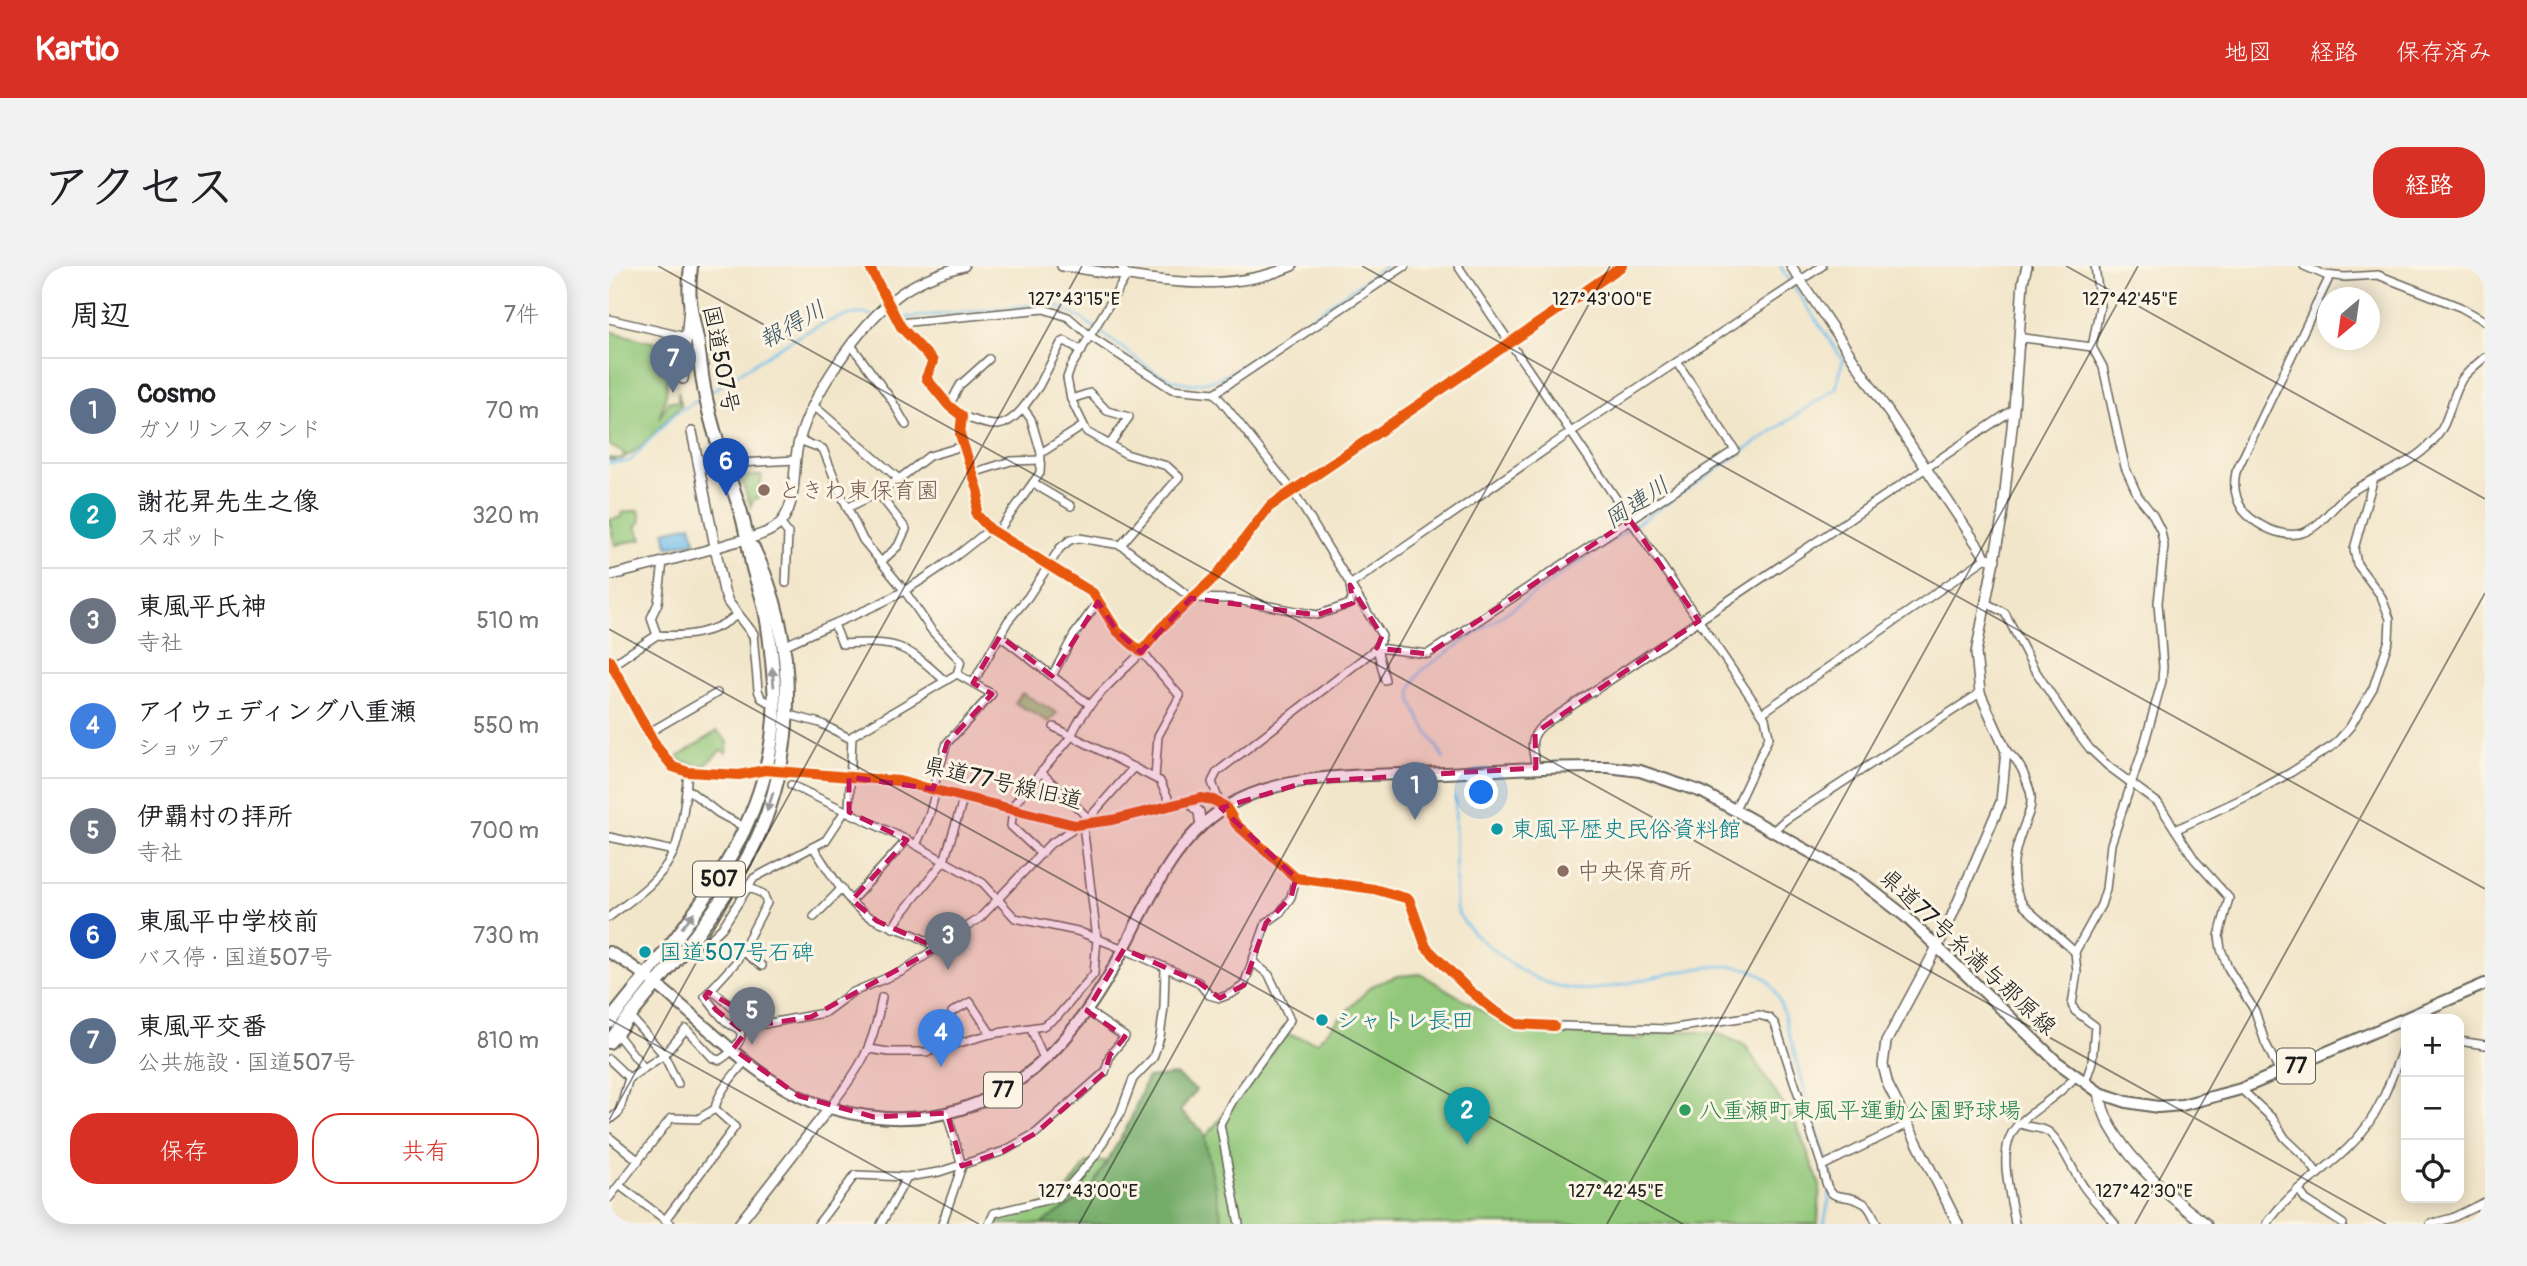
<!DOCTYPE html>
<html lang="ja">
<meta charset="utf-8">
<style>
:root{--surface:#fff;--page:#f2f2f2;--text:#202124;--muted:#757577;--line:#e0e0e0;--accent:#d93025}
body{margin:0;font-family:Pangolin,"Klee One",sans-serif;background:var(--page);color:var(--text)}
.controls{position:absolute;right:21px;bottom:21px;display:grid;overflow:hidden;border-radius:14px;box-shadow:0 4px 18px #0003}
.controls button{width:63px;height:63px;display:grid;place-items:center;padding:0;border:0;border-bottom:2px solid var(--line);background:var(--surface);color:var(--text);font:35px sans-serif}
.compass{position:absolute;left:1708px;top:21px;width:63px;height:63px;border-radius:50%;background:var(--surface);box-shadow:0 4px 18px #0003;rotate:209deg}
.you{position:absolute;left:873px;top:527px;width:24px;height:24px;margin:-18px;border:5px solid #fff;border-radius:50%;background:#1a73e8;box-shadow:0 0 0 10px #1a73e833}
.badge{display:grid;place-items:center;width:46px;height:46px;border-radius:50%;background:var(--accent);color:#fff;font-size:23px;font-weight:700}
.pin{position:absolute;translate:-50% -58px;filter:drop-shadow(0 2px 4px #0008)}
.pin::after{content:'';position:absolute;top:37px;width:24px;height:21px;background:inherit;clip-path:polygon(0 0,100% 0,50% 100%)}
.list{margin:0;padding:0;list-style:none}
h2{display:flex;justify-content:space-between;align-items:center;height:91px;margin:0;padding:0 28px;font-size:30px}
h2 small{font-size:23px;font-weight:400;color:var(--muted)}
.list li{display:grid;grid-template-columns:46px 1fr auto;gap:21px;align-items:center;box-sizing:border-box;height:105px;padding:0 28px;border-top:2px solid var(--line)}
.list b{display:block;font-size:26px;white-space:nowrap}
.list p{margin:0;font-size:23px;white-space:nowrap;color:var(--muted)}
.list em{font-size:23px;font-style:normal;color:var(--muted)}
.actions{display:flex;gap:14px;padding:21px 28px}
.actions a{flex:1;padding:16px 0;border:2px solid var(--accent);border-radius:28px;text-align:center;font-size:24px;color:var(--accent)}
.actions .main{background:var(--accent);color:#fff}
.icon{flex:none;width:38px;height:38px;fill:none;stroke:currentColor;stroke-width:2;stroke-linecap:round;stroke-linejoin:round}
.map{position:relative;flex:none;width:1876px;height:958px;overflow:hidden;border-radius:28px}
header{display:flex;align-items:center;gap:42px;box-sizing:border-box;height:98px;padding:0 35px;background:var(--accent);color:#fff}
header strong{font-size:33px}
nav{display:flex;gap:38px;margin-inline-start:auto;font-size:24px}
.intro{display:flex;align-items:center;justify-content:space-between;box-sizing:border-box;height:168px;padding:0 42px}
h1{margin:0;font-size:49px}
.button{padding:18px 32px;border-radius:28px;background:var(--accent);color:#fff;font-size:24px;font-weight:700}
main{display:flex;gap:42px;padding:0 42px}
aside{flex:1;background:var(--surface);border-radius:28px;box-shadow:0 4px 18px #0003}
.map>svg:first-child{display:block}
.green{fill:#91c779;stroke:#56724a;stroke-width:2}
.forest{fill:#74ac69;stroke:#486442;stroke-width:2}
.water{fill:#74c0ee;stroke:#486e85;stroke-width:2}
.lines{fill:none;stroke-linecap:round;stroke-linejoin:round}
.stream{stroke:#74c0ee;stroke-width:2.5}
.minor-casing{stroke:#676359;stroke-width:10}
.tertiary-casing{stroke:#676359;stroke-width:12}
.secondary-casing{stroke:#676359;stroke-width:13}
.primary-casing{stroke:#676359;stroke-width:14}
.trunk-casing{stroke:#676359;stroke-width:16}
.minor{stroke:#fff;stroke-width:7}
.tertiary{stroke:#fff;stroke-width:9}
.secondary{stroke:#fff;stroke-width:10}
.primary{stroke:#fff;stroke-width:10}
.trunk{stroke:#fff;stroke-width:12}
.cycleway-casing{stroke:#fcf5e5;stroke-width:15}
.cycleway{stroke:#e8590c;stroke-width:10}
.oneway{fill:#999}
.marked{fill:#c2185b;fill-opacity:0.2;stroke:#c2185b;stroke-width:5;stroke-dasharray:14 9;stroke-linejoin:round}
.ticks{fill:none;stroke:#1c1c1c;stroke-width:2;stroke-opacity:0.45}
.education-dot{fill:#8d6e63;stroke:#fcf5e5;stroke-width:2.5}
.culture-dot{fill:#0f9aa8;stroke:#fcf5e5;stroke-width:2.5}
.leisure-dot{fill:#2e9e5b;stroke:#fcf5e5;stroke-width:2.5}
.labels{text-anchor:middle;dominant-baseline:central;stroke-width:6;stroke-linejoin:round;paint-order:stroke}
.shield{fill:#fcf5e5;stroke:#5f5d58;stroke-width:2}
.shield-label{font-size:21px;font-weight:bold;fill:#1c1c1c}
.street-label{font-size:23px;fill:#1c1c1c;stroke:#fcf5e5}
.education-label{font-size:23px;fill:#785e54;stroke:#fcf5e5;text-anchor:start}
.culture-label{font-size:23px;fill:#0d838f;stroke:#fcf5e5;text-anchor:start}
.leisure-label{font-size:23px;fill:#27864d;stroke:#fcf5e5;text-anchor:start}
.water-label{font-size:24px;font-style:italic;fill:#3b5566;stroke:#fcf5e5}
.ticks-label{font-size:18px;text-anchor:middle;fill:#1c1c1c;stroke:#fcf5e5;stroke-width:6;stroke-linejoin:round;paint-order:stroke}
</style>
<header>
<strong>Kartio</strong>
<nav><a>地図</a><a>経路</a><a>保存済み</a></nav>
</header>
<div class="intro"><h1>アクセス</h1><a class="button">経路</a></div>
<main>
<aside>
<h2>周辺<small>7件</small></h2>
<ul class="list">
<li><span class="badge" style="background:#5c6f8a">1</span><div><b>Cosmo</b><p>ガソリンスタンド</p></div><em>70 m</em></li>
<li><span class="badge" style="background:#0f9aa8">2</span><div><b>謝花昇先生之像</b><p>スポット</p></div><em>320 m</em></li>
<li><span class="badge" style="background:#6b7280">3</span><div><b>東風平氏神</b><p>寺社</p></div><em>510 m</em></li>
<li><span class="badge" style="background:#3f7fe0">4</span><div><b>アイウェディング八重瀬</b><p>ショップ</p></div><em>550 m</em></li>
<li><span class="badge" style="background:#6b7280">5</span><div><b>伊覇村の拝所</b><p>寺社</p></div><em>700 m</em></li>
<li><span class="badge" style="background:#1a4fb4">6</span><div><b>東風平中学校前</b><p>バス停 · 国道507号</p></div><em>730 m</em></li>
<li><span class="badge" style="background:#5c6f8a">7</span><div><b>東風平交番</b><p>公共施設 · 国道507号</p></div><em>810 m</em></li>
</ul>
<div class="actions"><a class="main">保存</a><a>共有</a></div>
</aside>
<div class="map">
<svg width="1876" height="958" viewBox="0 0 1876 958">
<rect width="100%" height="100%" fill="#fcf5e5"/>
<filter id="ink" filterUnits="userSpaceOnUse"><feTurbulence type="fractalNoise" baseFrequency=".0143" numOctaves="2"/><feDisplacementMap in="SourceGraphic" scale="14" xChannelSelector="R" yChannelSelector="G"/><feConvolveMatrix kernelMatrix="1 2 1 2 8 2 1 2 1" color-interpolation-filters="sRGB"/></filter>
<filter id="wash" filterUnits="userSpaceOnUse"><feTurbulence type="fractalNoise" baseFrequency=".00686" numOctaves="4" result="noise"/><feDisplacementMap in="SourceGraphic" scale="28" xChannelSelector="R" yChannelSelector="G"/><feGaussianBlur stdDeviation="1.57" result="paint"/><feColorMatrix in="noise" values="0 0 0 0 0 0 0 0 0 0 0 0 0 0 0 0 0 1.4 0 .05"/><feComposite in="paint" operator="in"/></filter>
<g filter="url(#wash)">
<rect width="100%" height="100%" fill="#f2e6ca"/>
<g class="green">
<path d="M0 65 61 81 57 129 50 152 60 135 69 136V125L72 139C54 157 25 197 0 194V192L13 193 16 188 0 179Z"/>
<path d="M153 209 150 232 144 234 142 241 131 211Z"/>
<path d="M30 244 32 256 27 260 33 273 6 279 0 254 13 251 12 247Z"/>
<path d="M413 427 448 447 440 456 406 437Z"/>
<path d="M108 465 119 476 117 487 112 484 96 499 76 496 67 492Z"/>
<path d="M812 708 904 763 1031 773 1054 766 1082 765 1110 768 1136 779 1188 860 1211 919 1209 958H387L396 947 422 944 454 930 478 897 582 888 617 846 676 768 708 776 762 720 788 710Z"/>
</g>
<path class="forest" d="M567 809 587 824 571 845 594 865 614 958H432L481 925 520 857 538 812Z"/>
<path class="water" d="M82 259 86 275 59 281 55 265Z"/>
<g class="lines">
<g class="stream">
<path d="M269 50 294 52 443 37 475 54 546 106 563 114 583 118 606 114 628 103 776 0"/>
<path d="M101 126C136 105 223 38 262 49"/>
<path d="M0 197 21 195 65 148 93 132"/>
<path d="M835 493C826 476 804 447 802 429 801 420 808 411 813 404L1227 122 1234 94 1171 0"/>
<path d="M846 531 847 643C856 662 871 673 887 686 908 704 935 719 963 723 1011 731 1123 674 1159 715 1173 730 1176 756 1182 775 1195 819 1206 865 1223 908 1223 925 1218 941 1215 958"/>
</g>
</g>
</g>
<g filter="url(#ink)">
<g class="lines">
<defs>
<g id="minor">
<path d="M260 0 292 61 324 95 317 112 340 140 353 150 351 168 370 227 367 248 381 263 484 327 508 365 532 386 552 362 607 310 660 241 1013 0"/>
<path d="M512 0 518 9 462 101 458 112 462 133 478 166 517 188 558 200 570 211 512 279"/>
<path d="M849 0 1156 452 1160 471 1126 543"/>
<path d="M1695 0 1716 9 1736 11 1769 9 1851 41 1876 55"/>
<path d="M1721 10 1627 206C1623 223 1628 242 1643 253 1656 263 1676 272 1693 267 1712 261 1723 241 1738 229 1765 208 1798 203 1823 176 1841 158 1841 133 1853 113 1859 105 1869 97 1876 91"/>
<path d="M0 53 81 72"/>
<path d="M290 57 435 43 459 51 481 70 563 123 606 127 796 0"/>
<path d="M242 79 282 133 297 159"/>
<path d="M1410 79 1415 72 1483 81"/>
<path d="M606 127 684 225 773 370 768 382 776 414"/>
<path d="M462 133 481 127 498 145 520 151 501 178"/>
<path d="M205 140 290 213 269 227 238 242"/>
<path d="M340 140 351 119 380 93"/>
<path d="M414 142 430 120 452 77 456 75 473 85"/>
<path d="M353 150C381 159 392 168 414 142L422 153 432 187"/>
<path d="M190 174 214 183 231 226 254 274 295 324 323 365 352 395 348 408 243 470 240 546"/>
<path d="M131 197 187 194"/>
<path d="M364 207 402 195 432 194"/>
<path d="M290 213 320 190 354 180"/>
<path d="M425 218 462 240"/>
<path d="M269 227 297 263 289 280 272 296"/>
<path d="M171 257 179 267 177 317"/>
<path d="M388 267 431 207 432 187 474 160"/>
<path d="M54 296 49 337 42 352 48 369C78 371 104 368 128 349"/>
<path d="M741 319 962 166 1213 0"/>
<path d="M1377 337 1396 347 1424 401 1461 457 1481 483 1499 500 1549 537 1586 594 1620 632 1610 670 1612 683 1619 702 1646 745 1656 776 1671 807"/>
<path d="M225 358 233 378C288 375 295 377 336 415"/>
<path d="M144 368 149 424 152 432 165 439"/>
<path d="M391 370 481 439"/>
<path d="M175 380C207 364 241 352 274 336 313 317 347 291 381 263"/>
<path d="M3 399 48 369"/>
<path d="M443 410 465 369 489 336"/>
<path d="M364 417 399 355 419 331 451 282 461 274 470 272 512 279 582 332 623 333 708 349 741 338 743 332 741 319"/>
<path d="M1153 447 1377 292"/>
<path d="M177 448 211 457 242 473"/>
<path d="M445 461 551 515 562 538"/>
<path d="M39 467 108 427"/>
<path d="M1397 485C1407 492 1412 500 1416 511 1418 517 1422 525 1422 531 1423 542 1418 552 1414 562 1404 588 1398 616 1415 640L1466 686"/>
<path d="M927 502C924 483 918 473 934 459L1405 143"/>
<path d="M432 506 479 552"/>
<path d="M182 519 298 574 374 617 406 652 468 665 515 683 589 716 600 729 611 732 624 727 635 719 657 657 671 647 682 631 687 612"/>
<path d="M77 522 109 547 137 562"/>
<path d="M324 523 338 477 383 428 348 408"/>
<path d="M611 538 603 516 608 506 768 382 819 388 1126 184 1068 96"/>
<path d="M617 541 627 558 687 612 765 623 800 633 817 681 859 723 883 743 907 758 945 760"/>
<path d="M401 543 462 471C475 437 508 412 533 386L571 430 549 470 546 512"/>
<path d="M404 543 402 560 432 588"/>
<path d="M1568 563 1641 529 1681 507 1725 479 1741 461 1764 422 1780 374 1781 353 1772 330 1748 298 1745 283 1764 215"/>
<path d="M1164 565 1176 554 1371 427"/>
<path d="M0 571 65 585"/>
<path d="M307 579 320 550 327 524"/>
<path d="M204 581C218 601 238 638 259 650 281 663 307 665 327 682"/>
<path d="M243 634 298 574"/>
<path d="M0 651C22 634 49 617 62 591 72 575 77 527 79 506"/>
<path d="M205 651 233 622"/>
<path d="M284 662 291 650 335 595 355 531"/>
<path d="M95 679 113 662 145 612 217 574 236 545"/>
<path d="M134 686 153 700"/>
<path d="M102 723 123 741 155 758 215 747 242 727 294 705 371 652 441 578 462 565 466 559"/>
<path d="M343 746 361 736 382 768"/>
<path d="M21 750 55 789 77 763 104 792 111 794C118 790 133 777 132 768 131 761 123 761 119 757 110 750 103 739 96 730L127 696 158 637 154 628 139 621"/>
<path d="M953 760 1060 763 1150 749 1160 752 1166 758 1213 900C1221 945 1229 921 1256 938 1262 942 1265 952 1268 958"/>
<path d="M422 763 436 795"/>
<path d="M7 767 35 802"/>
<path d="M1850 775 1876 779"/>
<path d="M260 783 280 786H318L382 768 434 760 448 751 485 708 488 673 474 559 525 501"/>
<path d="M0 793 20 812 10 846 0 854"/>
<path d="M20 812 55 789 69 818"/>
<path d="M1476 817 1483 796 1486 760 1466 745 1463 739 1468 706 1466 686 1492 639 1497 623 1502 578 1533 486 1553 415 1554 401 1549 337 1555 280 1552 265 1544 249 1529 230 1516 201 1494 101 1483 81 1491 40 1486 0"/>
<path d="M1632 823 1664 853 1676 872 1697 892 1709 908"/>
<path d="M221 841C252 801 264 782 273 731"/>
<path d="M106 843C109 825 126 808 137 794"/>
<path d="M1410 857C1420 863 1433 860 1441 867 1457 883 1463 906 1477 924 1486 936 1497 946 1506 958"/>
<path d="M0 871 30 895"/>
<path d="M1213 900 1299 858"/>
<path d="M11 920 62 958"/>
<path d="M1689 923 1697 934 1734 958"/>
<path d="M0 932 62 852 89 853 106 843 126 861 56 954"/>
<path d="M209 958 246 909 298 911 330 906 395 885 427 867 496 806 501 789 516 771 478 745"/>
<path d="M272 958 298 911"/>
<path d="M333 958 353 900 338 847"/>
<path d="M380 958 385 947 450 931 486 890 511 848 524 813 544 792 551 771 555 741 556 702"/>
<path d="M630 958 611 858 624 834 681 754 660 709 643 695"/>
<path d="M1406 958C1402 929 1385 879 1411 857 1429 840 1450 830 1466 811"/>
<path d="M1658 958C1679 926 1713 908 1740 881 1770 852 1783 812 1797 773"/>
<path d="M1821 958 1843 952 1876 936"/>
</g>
<g id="tertiary">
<path d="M453 0C528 10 610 32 683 0"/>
<path d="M1182 0 1377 292 1386 294"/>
<path d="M74 113 80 40"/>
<path d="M83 166 115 325 119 336 144 368"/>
<path d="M3 309C43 299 83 289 122 277 136 273 155 270 167 261 191 242 182 201 190 175 203 128 249 61 287 31 306 16 332 6 355 0"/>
<path d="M0 394 47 480 64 501 79 506 130 509 156 504 290 515 466 559 503 554 592 532 604 534 617 541"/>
<path d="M579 535 590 546 592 560"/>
<path d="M130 958 221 841"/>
<path d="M1349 958 1279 819 1274 799 1277 776 1335 668 1392 536 1397 485 1371 427 1367 387 1393 253 1405 143 1414 16 1418 0"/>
</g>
<path id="secondary" d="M1491 827C1493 873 1561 932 1597 958"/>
<path id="primary" d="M0 686C73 726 128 806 204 836 250 854 305 858 352 843 436 816 483 746 521 671 545 623 569 571 617 541 676 504 768 510 836 507 890 504 944 500 999 501L1031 505 1093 526 1246 611 1296 650 1448 796 1491 827 1518 836 1549 841 1573 839 1632 823 1876 718"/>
<g id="trunk">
<path d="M0 756C79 657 174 554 165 418 163 392 161 365 155 339 152 325 146 312 143 298 139 277 136 257 129 237 118 205 106 173 99 141 93 119 92 96 88 73 82 43 78 32 82 0"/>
<path d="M0 776C45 719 95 665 132 603 189 507 193 381 144 282"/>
</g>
</defs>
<use href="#minor" class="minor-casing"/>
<use href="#tertiary" class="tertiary-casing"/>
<use href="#secondary" class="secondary-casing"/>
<use href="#primary" class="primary-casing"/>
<use href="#trunk" class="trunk-casing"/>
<use href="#minor" class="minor"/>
<use href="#tertiary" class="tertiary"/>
<use href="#secondary" class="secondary"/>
<use href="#primary" class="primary"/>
<use href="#trunk" class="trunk"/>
<defs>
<g id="cycleway">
<path d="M260 0 292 61 324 95 317 112 340 140 353 150 351 168 370 227 367 248 381 263 484 327 508 365 532 386 552 362 607 310 660 241 1013 0"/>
<path d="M0 394 47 480 64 501 79 506 130 509 156 504 290 515 466 559 503 554 592 532 604 534 617 541 627 558 687 612 765 623 800 633 817 681 859 723 883 743 907 758 945 760"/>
</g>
</defs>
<use href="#cycleway" class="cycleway-casing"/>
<use href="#cycleway" class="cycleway"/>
</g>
<defs><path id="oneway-solid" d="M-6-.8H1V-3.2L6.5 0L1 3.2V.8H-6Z" transform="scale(1.75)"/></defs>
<g class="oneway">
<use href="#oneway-solid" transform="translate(164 411) rotate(-95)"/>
<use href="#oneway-solid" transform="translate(161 536) rotate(108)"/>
<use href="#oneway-solid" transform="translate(79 654) rotate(-53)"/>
</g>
</g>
<path class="marked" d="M1021 254 1090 355 926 467 927 502 697 516 612 542 687 612 682 631 657 657 635 719 611 732 589 716 515 683 478 745 516 771 501 789 496 806 427 867 395 885 353 900 338 847 265 851 190 830 124 783 136 767 107 744 96 730 99 726 155 758 202 751 328 682 268 655 243 634 298 574 240 546V511L324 523 338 477 383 428 364 417 391 370 443 410 489 336 508 365 532 386 582 332 708 349 744 337 741 319 773 370 768 382 819 388Z"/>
<path class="ticks" d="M49 0 1777 958M753 0 1876 623M1457 0 1876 233M0 363 1074 958M0 753 370 958M0 854 473 0M470 958 1001 0M998 958 1529 0M1526 958 1876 327"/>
<g class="education-dot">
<circle cx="155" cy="224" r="7"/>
<circle cx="954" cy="605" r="7"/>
</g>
<g class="culture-dot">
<circle cx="888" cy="563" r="7"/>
<circle cx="36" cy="686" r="7"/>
<circle cx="713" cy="754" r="7"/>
</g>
<circle class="leisure-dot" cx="1076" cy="844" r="7"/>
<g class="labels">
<g class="shield">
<rect x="84" y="595.5" width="52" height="35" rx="5"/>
<rect x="1668" y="782.5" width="38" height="35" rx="5"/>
<rect x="375" y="806.5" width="38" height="35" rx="5"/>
</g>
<g class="shield-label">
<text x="110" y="613">507</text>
<text x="1687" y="800">77</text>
<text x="394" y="824">77</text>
</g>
<g class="street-label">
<text transform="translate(112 93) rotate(79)">国道507号</text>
<text transform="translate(394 517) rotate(13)">県道77号線旧道</text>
<text transform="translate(1359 686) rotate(43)">県道77号糸満与那原線</text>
</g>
<g class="education-label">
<text x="169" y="224">ときわ東保育園</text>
<text x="968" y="605">中央保育所</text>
</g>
<g class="culture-label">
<text x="902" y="563">東風平歴史民俗資料館</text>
<text x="50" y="686">国道507号石碑</text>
<text x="727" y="754">シャトレ長田</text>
</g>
<g class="leisure-label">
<text x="1090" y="844">八重瀬町東風平運動公園野球場</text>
</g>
<g class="water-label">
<text transform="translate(183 59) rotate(-29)">報得川</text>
<text transform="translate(1028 237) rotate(-34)">岡連川</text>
</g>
</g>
<g class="ticks-label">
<text x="465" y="39">127°43'15"E</text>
<text x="993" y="39">127°43'00"E</text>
<text x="1521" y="39">127°42'45"E</text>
<text x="479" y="931">127°43'00"E</text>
<text x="1007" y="931">127°42'45"E</text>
<text x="1535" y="931">127°42'30"E</text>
</g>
</svg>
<div class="controls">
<button>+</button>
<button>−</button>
<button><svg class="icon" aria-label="locate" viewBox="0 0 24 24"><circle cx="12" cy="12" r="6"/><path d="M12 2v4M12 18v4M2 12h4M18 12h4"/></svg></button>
</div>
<svg class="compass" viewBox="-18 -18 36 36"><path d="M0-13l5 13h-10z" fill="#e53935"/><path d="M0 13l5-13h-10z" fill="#757577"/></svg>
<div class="you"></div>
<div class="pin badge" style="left:806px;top:554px;background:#5c6f8a">1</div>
<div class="pin badge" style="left:858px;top:879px;background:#0f9aa8">2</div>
<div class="pin badge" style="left:339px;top:704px;background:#6b7280">3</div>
<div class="pin badge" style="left:332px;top:801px;background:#3f7fe0">4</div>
<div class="pin badge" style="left:143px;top:779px;background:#6b7280">5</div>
<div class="pin badge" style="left:117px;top:230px;background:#1a4fb4">6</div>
<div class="pin badge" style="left:64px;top:127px;background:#5c6f8a">7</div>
</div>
</main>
